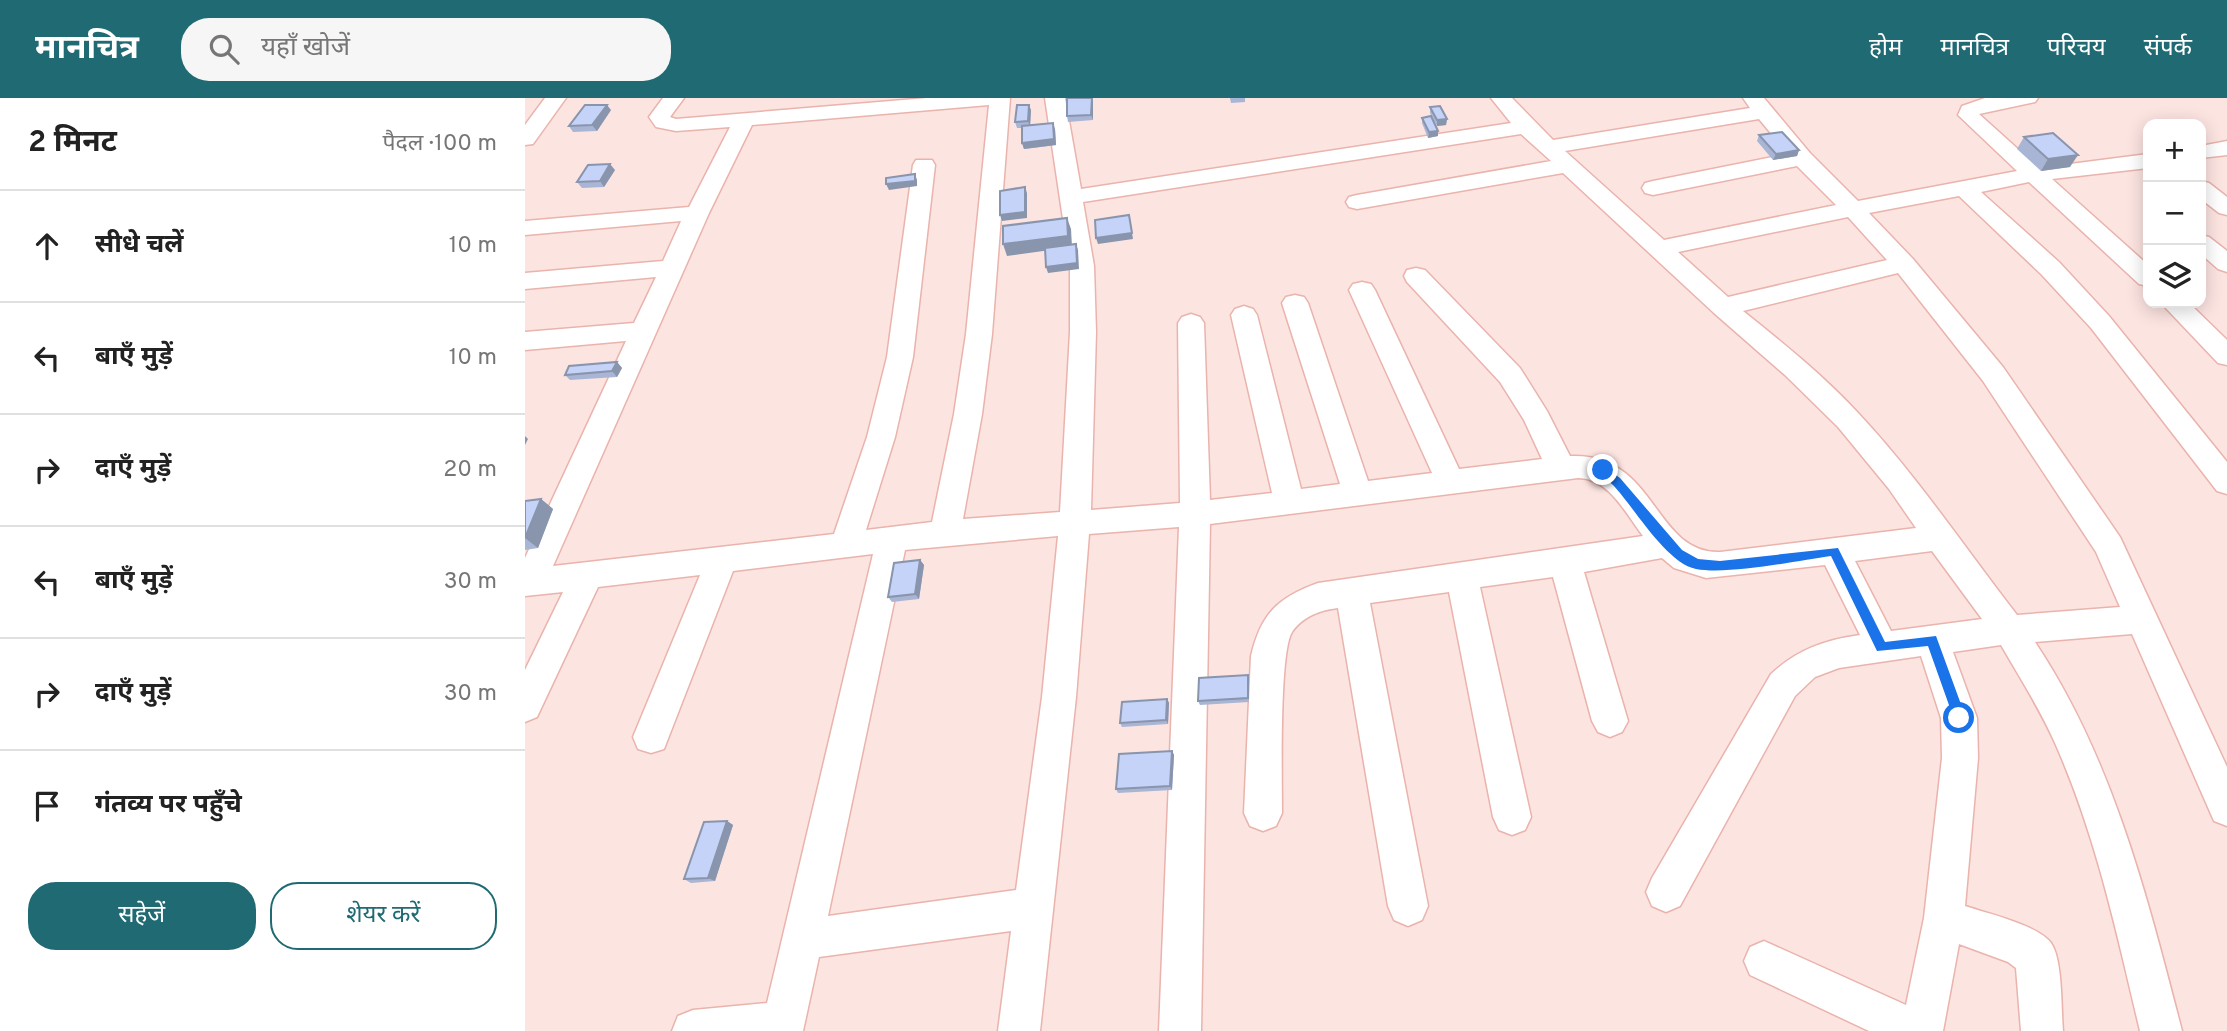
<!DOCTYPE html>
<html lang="hi">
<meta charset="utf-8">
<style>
:root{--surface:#fff;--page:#f6f6f6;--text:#222;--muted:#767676;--line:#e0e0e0;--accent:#1f6a73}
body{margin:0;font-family:Overpass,"Noto Sans Devanagari",sans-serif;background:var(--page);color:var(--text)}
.controls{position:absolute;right:21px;top:21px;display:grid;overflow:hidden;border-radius:14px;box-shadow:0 4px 18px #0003}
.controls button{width:63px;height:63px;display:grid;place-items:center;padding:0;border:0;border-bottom:2px solid var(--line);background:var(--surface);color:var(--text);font:35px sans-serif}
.stop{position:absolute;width:21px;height:21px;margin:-16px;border:5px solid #1a73e8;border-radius:50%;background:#fff}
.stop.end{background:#1a73e8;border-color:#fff;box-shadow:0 2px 7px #0008}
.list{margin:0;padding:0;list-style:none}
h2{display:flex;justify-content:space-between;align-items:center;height:91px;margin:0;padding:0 28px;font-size:30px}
h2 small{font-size:23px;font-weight:400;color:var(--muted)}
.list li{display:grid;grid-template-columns:46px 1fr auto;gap:21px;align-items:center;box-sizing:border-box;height:112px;padding:0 28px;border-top:2px solid var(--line)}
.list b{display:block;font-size:26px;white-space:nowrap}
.list em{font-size:23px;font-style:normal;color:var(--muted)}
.actions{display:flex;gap:14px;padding:21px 28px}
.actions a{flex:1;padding:16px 0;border:2px solid var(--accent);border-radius:28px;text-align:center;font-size:24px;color:var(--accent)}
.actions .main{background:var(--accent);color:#fff}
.icon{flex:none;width:38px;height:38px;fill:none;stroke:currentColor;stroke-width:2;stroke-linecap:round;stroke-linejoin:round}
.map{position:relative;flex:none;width:1702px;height:933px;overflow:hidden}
header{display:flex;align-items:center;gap:42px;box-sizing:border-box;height:98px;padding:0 35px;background:var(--accent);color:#fff}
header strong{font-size:33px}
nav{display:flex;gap:38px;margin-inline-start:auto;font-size:24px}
.search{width:490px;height:63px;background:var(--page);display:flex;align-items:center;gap:18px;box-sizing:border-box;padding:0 24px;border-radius:28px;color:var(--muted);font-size:26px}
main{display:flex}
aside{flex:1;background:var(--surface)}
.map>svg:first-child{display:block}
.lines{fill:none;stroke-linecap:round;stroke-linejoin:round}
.minor-casing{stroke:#eab3ac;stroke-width:3}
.minor{fill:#fff;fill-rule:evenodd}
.wall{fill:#a9b5d4}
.shaded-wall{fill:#8994ad}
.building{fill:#c4d3f7;stroke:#8994ad;stroke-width:2}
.route{fill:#1a73e8}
</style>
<header>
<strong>मानचित्र</strong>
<div class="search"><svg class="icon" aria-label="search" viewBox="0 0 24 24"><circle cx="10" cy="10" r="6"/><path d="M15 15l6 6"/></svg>यहाँ खोजें</div>
<nav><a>होम</a><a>मानचित्र</a><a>परिचय</a><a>संपर्क</a></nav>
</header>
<main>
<aside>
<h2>2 मिनट<small>पैदल · 100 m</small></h2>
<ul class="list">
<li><svg class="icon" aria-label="ahead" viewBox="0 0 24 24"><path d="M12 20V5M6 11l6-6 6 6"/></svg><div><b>सीधे चलें</b></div><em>10 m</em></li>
<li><svg class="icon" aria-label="left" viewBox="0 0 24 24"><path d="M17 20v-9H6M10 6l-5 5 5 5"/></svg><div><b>बाएँ मुड़ें</b></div><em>10 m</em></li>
<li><svg class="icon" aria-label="right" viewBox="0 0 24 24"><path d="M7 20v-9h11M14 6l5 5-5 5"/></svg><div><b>दाएँ मुड़ें</b></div><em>20 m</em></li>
<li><svg class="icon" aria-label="left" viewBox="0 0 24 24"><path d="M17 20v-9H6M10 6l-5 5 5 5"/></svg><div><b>बाएँ मुड़ें</b></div><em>30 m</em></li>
<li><svg class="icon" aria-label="right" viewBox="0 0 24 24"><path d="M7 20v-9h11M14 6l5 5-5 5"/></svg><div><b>दाएँ मुड़ें</b></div><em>30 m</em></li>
<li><svg class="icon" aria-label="arrive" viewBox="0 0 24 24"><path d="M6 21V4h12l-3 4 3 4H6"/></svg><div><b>गंतव्य पर पहुँचे</b></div></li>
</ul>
<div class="actions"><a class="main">सहेजें</a><a>शेयर करें</a></div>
</aside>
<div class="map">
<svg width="1702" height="933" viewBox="0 0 1702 933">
<rect width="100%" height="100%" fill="#fce4e1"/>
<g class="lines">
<defs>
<g id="minor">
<path d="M20 0H41L8 46 0 47V27Z"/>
<path d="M138 0H159L145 19 151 21 402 0H485L467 236 457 316 438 421 535 414 545 234V168L520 0H540L556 91 986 25 966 0H987L1028 42 1225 10 1218 0H1239L1285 55 1333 103 1492 73 1433 17 1437 8 1460 0H1513L1510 4 1454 16 1514 70 1623 56V70L1527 81 1623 167V188L1614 186 1504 84 1456 94 1534 164 1584 218 1702 364V396L1692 393 1566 230 1516 176 1434 98 1344 115 1388 161 1478 269 1595 439 1702 669V728L1689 723 1607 536 1510 544C1588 661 1622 798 1657 933H1615C1592 836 1571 737 1530 645 1515 611 1495 580 1476 547L1428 554 1452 620 1453 660 1440 808C1461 815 1513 827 1526 845 1538 862 1536 912 1538 933H1496L1491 870 1483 864 1434 846 1418 933H1344L1225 877 1219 863 1225 849 1239 843 1381 907 1399 820 1417 660 1416 620 1396 558 1314 570 1290 579 1270 598 1155 808 1141 814 1127 808 1121 794 1127 780 1246 576C1272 552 1299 542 1335 537L1300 467 1181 480 1149 470 1137 460 1059 474 1103 623 1097 634 1085 639 1073 634 1067 623 1028 479 955 489 1006 719 1000 732 987 737 974 732 968 719 924 494 845 505 903 808 897 822 883 828 869 822 863 808 813 510C796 512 778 518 767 534 754 555 757 683 757 715L751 728 738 733 725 728 719 715 726 558C736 516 752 500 793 485L1118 438C1101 416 1084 380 1053 380L685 426 676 933H634L654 429 564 436 551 599 515 933H473L486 833 294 859 278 933H147L153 918 168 912 242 905 348 456 208 473 139 651 126 655 113 651 108 639 175 477 73 489 12 619 0 624V572L38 494 0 498V460L101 243 0 252V234L109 225 131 179 0 191V175L138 163 156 123 0 137V123L164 109 205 29 151 33 131 29 124 19ZM464 7 441 236 429 316 407 424 341 432 370 339 388 259 410 67 407 62H391L388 67 362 259 342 339 309 436 28 468 184 115 227 27ZM1234 21 1263 56 1128 83 1120 85 1117 90 1120 95 1128 97 1272 68 1311 107 1139 142 1040 53ZM996 36 1026 63 832 97 824 99 821 104 824 109 832 111 1038 75 1189 215 1260 277 1313 329 1364 391 1391 430 1195 454C1128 456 1132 354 1045 358L1022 313 995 270 900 172 891 170 882 172 879 178 882 184 975 284 999 322 1017 361 934 371 850 192 846 186 837 184 828 186 824 192 907 375 843 383 783 205 779 199 770 197 761 199 757 205 815 386 776 391 732 217 728 211 719 208 710 211 706 217 747 395 685 402 679 225 675 219 666 216 657 219 653 225 655 405 566 412 571 234 569 168 558 104ZM1323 119 1362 162 1203 199 1153 154ZM1373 175 1458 283 1571 454 1595 509 1492 517C1440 450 1392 378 1334 316 1299 278 1258 245 1218 213ZM533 438 517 599 491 792 303 818 380 452ZM1407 453 1457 521 1366 533 1330 463Z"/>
<path d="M1702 43V57L1676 60V48Z"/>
<path d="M1676 83 1684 85 1702 99V117L1694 115 1676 101Z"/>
<path d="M1676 137 1684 139 1702 153V174L1693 171 1676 156Z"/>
<path d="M1636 205H1664L1702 242V267L1693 265Z"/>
</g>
</defs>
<use href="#minor" class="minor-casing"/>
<use href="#minor" class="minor"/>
</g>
<g class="wall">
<path d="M705 0H720V4L706 5Z"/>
<path d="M568 4V22L543 24 542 18Z"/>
<path d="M905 9 922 21 921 27 912 28 905 15Z"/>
<path d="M86 12 72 33 48 34 44 28Z"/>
<path d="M506 12 505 27 530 31 531 47 499 51 497 45V30H492L490 24Z"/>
<path d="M897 20 913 38 903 40 897 25Z"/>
<path d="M1234 37 1274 52 1272 58 1248 62 1232 43Z"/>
<path d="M1499 39 1545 69 1516 73 1492 51Z"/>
<path d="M90 72 79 89 57 90 52 84Z"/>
<path d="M92 264 97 270 92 279 45 282 40 277Z"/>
<path d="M16 401 28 411 13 450 0 452V403Z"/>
<path d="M395 462 399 467 394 501 367 504 363 499Z"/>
<path d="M724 582V604L675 607 673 603Z"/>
<path d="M642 601 644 605 643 626 597 629 595 625Z"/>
<path d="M647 653 649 657 647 692 593 695 591 691Z"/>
<path d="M202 723 208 727 190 783 166 785 159 781Z"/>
</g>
<g class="shaded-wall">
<path d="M567 0 568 4V22L566 17Z"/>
<path d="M82 7 86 12 72 33 67 27Z"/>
<path d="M504 7 506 12 505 29 503 23Z"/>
<path d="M922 21 921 27 912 28V22Z"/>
<path d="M528 25 530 31 531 47 499 51 497 45Z"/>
<path d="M913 33V38L903 40 904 34Z"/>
<path d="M1274 52 1272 58 1248 62 1251 56Z"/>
<path d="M1553 57 1545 69 1516 73 1523 61Z"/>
<path d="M85 66 90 72 79 89 75 83Z"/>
<path d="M390 76 392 82V88L364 92 361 86Z"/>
<path d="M500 89 502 95V120L477 123 475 117Z"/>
<path d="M604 117 608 141 573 146 571 140Z"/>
<path d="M542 120 546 131 547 149 482 158 478 146Z"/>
<path d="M551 146 553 152 554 171 523 175 521 169Z"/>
<path d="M92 264 97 270 92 279 87 273Z"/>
<path d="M0 338 3 341 0 347Z"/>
<path d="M16 401 28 411 13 450 0 440Z"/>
<path d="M395 462 399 467 394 501 390 496Z"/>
<path d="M642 601 644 605 643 626 641 622Z"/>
<path d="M647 653 649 657 647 692 645 688Z"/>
<path d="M202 723 208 727 190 783 183 780Z"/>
</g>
<g class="building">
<path d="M542 0H567L566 17 542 18Z"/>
<path d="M60 7H82L67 27 44 28Z"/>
<path d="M492 7H504L503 23 490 24Z"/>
<path d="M915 8 922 21 912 22 905 9Z"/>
<path d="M906 18 913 33 904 34 897 20Z"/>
<path d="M528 25 529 41 497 45V28Z"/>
<path d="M1257 34 1274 52 1251 56 1234 37Z"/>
<path d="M1528 35 1553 57 1523 61 1499 39Z"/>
<path d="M85 66 75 83 52 84 63 67Z"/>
<path d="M390 76V83L361 86V80Z"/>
<path d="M500 89V114L475 117V93Z"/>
<path d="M604 117 607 135 571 140 570 122Z"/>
<path d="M542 120 543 138 478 146V128Z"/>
<path d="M551 146 552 165 521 169 520 150Z"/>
<path d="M92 264 87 273 40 277 44 268Z"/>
<path d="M16 401 0 440V403Z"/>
<path d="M395 462 390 496 363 499 369 465Z"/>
<path d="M723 577V600L673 603 674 580Z"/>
<path d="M642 601 641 622 595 625 597 604Z"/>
<path d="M647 653 645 688 591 691 594 656Z"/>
<path d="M202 723 183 780 159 781 179 724Z"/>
</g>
<path class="route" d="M1078 368 1095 380 1157 452 1173 461 1195 463 1313 450 1360 544 1411 538 1441 620 1439 624H1430L1403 548 1352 553 1306 458C1271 463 1203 477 1171 471 1141 465 1109 409 1088 387 1083 382 1077 378 1073 372Z"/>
</svg>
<div class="controls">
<button>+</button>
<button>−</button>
<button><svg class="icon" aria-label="layers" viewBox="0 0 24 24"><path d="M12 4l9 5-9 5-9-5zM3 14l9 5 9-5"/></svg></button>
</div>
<div class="stop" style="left:1434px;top:620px"></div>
<div class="stop end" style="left:1078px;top:372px"></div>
</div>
</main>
